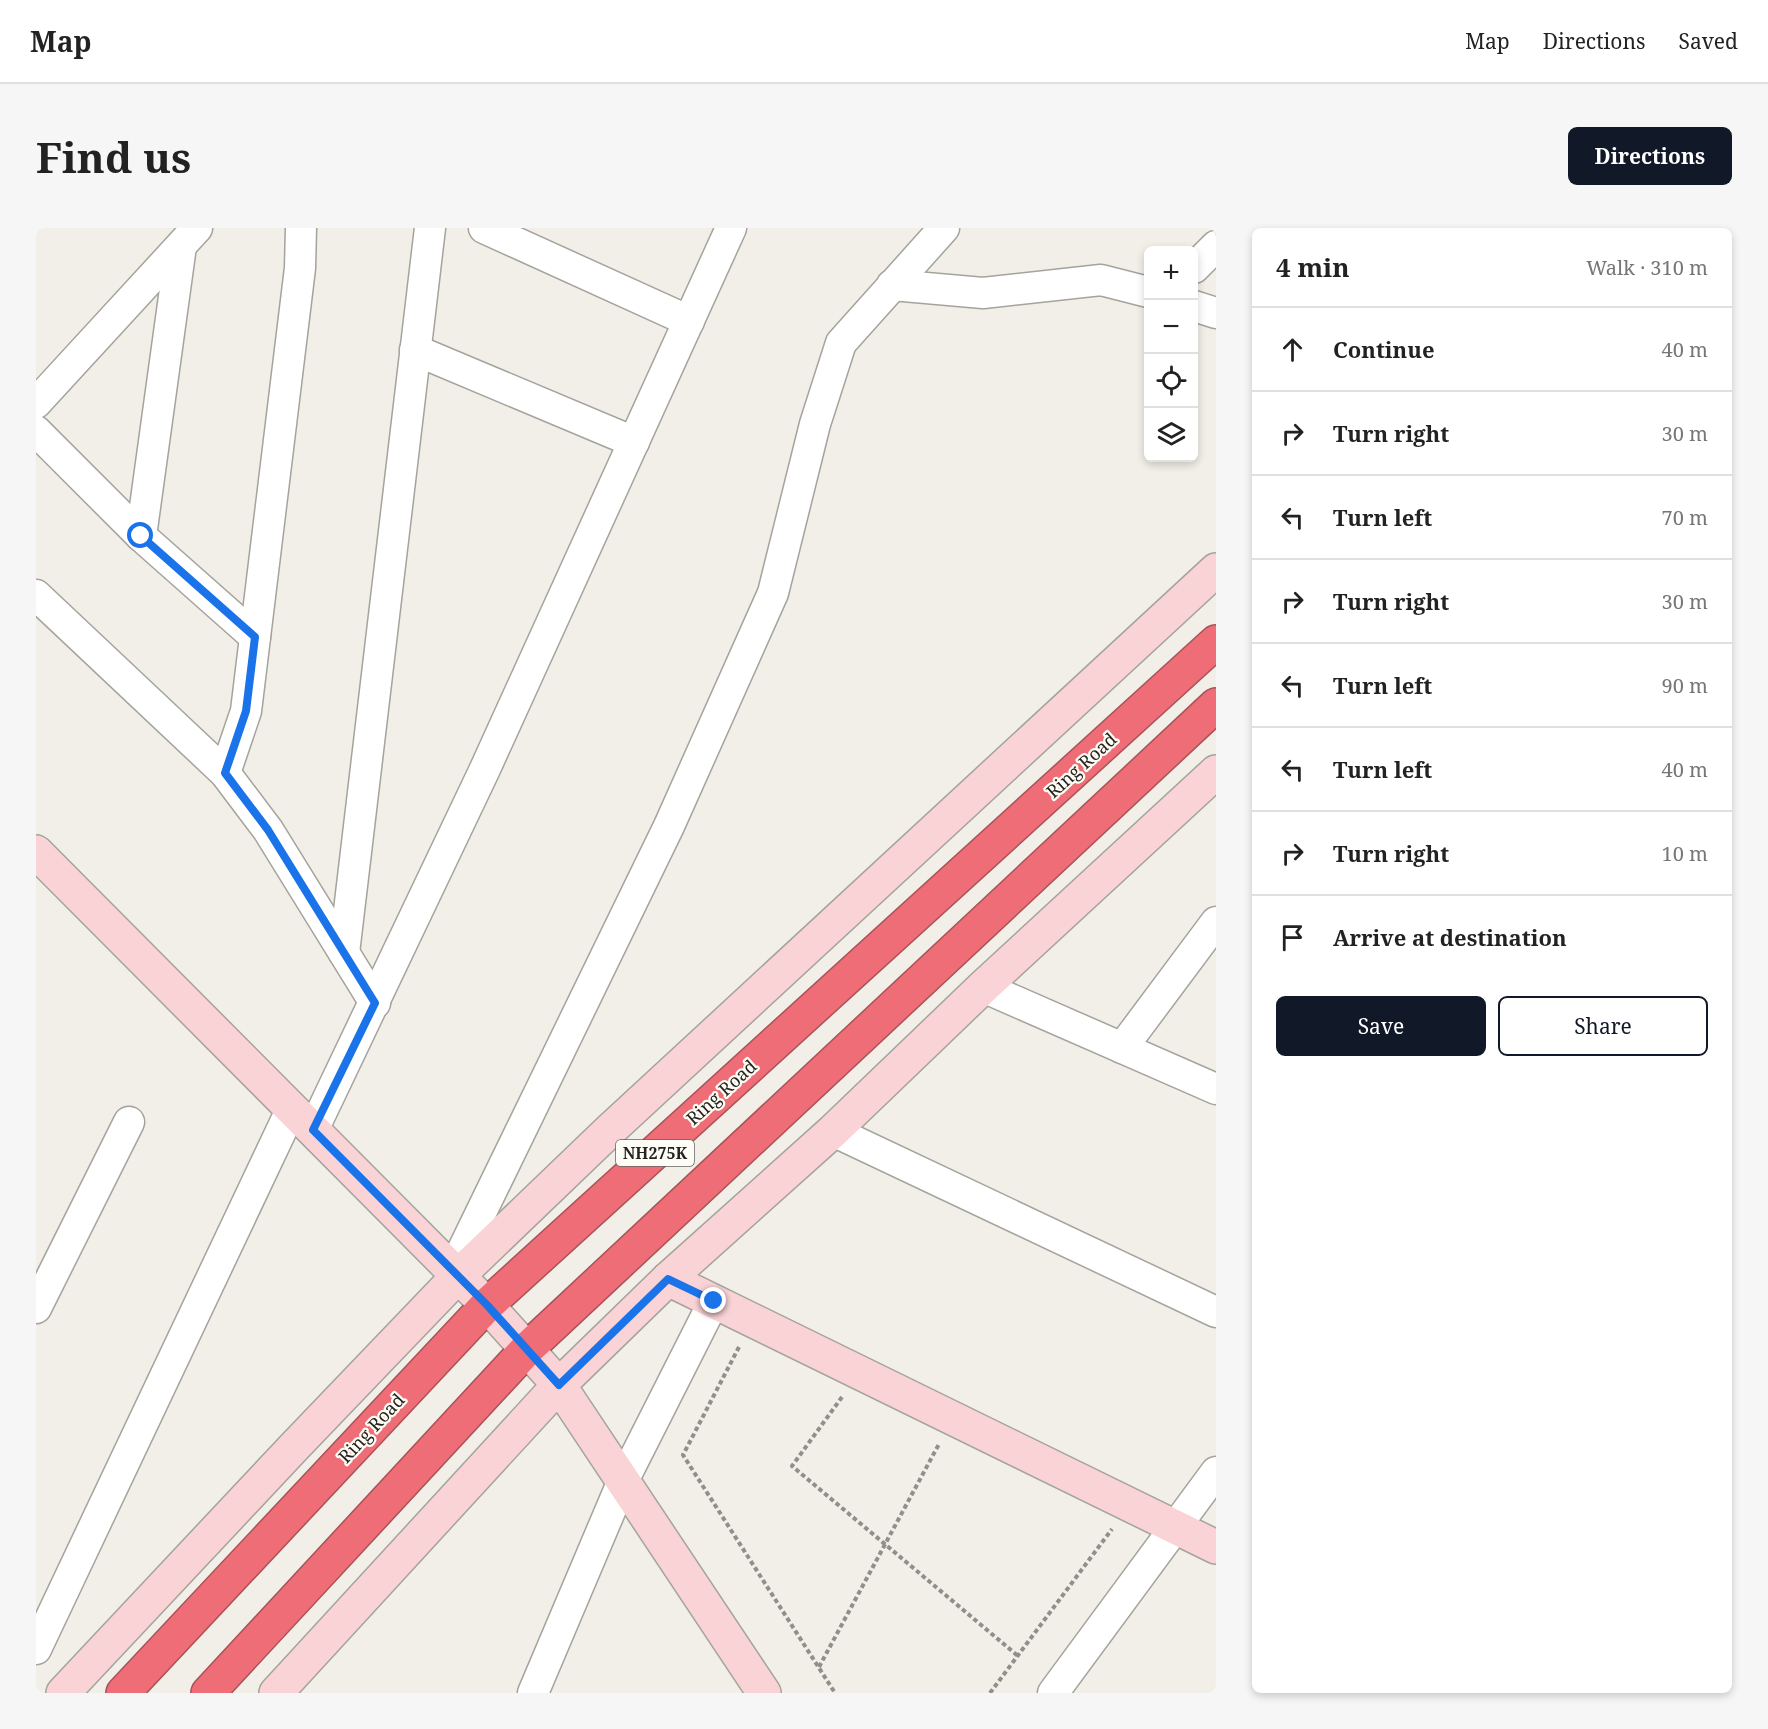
<!DOCTYPE html>
<meta charset="utf-8">
<style>
:root{--surface:#fff;--page:#f6f6f6;--text:#222;--muted:#767676;--line:#e0e0e0;--accent:#111827}
body{margin:0;font-family:"Noto Serif",serif;background:var(--page);color:var(--text)}
.controls{position:absolute;right:18px;top:18px;display:grid;overflow:hidden;border-radius:9px;box-shadow:0 3px 9px #0003}
.controls button{width:54px;height:54px;display:grid;place-items:center;padding:0;border:0;border-bottom:2px solid var(--line);background:var(--surface);color:var(--text);font:30px sans-serif}
.stop{position:absolute;width:18px;height:18px;margin:-14px;border:4px solid #1a73e8;border-radius:50%;background:#fff}
.stop.end{background:#1a73e8;border-color:#fff;box-shadow:0 2px 6px #0008}
.list{margin:0;padding:0;list-style:none}
h2{display:flex;justify-content:space-between;align-items:center;height:78px;margin:0;padding:0 24px;font-size:26px}
h2 small{font-size:20px;font-weight:400;color:var(--muted)}
.list li{display:grid;grid-template-columns:39px 1fr auto;gap:18px;align-items:center;box-sizing:border-box;height:84px;padding:0 24px;border-top:2px solid var(--line)}
.list b{display:block;font-size:22px;white-space:nowrap}
.list em{font-size:20px;font-style:normal;color:var(--muted)}
.actions{display:flex;gap:12px;padding:18px 24px}
.actions a{flex:1;padding:14px 0;border:2px solid var(--accent);border-radius:9px;text-align:center;font-size:21px;color:var(--accent)}
.actions .main{background:var(--accent);color:#fff}
.icon{flex:none;width:33px;height:33px;fill:none;stroke:currentColor;stroke-width:2;stroke-linecap:round;stroke-linejoin:round}
.map{position:relative;flex:none;width:1180px;height:1465px;overflow:hidden;border-radius:9px}
header{display:flex;align-items:center;gap:36px;box-sizing:border-box;height:84px;padding:0 30px;background:var(--surface);border-bottom:2px solid var(--line)}
header strong{font-size:28px}
nav{display:flex;gap:33px;margin-inline-start:auto;font-size:21px}
.intro{display:flex;align-items:center;justify-content:space-between;box-sizing:border-box;height:144px;padding:0 36px}
h1{margin:0;font-size:42px}
.button{padding:15px 27px;border-radius:9px;background:var(--accent);color:#fff;font-size:21px;font-weight:700}
main{display:flex;gap:36px;padding:0 36px}
aside{flex:1;background:var(--surface);border-radius:9px;box-shadow:0 3px 9px #0003}
.map>svg:first-child{display:block}
.lines{fill:none;stroke-linecap:round;stroke-linejoin:round}
.street-casing{stroke:#a4a39c;stroke-width:33}
.secondary-casing{stroke:#a4a39c;stroke-width:36}
.highway-casing{stroke:#a85358;stroke-width:36}
.path{stroke:#918f89;stroke-width:4;stroke-dasharray:4.5 3;stroke-linecap:butt}
.street{stroke:#fff;stroke-width:30}
.secondary{stroke:#fad3d6;stroke-width:33}
.highway{stroke:#ef6d76;stroke-width:33}
.route{stroke:#1a73e8;stroke-width:8}
.labels{text-anchor:middle;dominant-baseline:central;stroke-width:4.5;stroke-linejoin:round;paint-order:stroke}
.shield{fill:#fefdf5;stroke:#666561;stroke-width:1.5}
.shield-label{font-size:16px;font-weight:bold;fill:#252421}
.street-label{font-size:18px;fill:#252421;stroke:#fefdf5}
</style>
<header>
<strong>Map</strong>
<nav><a>Map</a><a>Directions</a><a>Saved</a></nav>
</header>
<div class="intro"><h1>Find us</h1><a class="button">Directions</a></div>
<main>
<div class="map">
<svg width="1180" height="1465" viewBox="0 0 1180 1465">
<rect width="100%" height="100%" fill="#f1efe7"/>
<g class="lines">
<defs>
<g id="street">
<path d="M448 0 653 93"/>
<path d="M1158 40 1180 18"/>
<path d="M856 57 947 65 1065 52 1112 64"/>
<path d="M1158 78 1180 85"/>
<path d="M379 122 598 214"/>
<path d="M0 175 161 0"/>
<path d="M0 203 105 308 219 409"/>
<path d="M105 308 145 18"/>
<path d="M0 367 189 545 232 602 339 775"/>
<path d="M189 545 210 483 264 40 265 0"/>
<path d="M308 725 394 0"/>
<path d="M947 759 1180 861"/>
<path d="M1086 820 1180 694"/>
<path d="M277 902 448 543 695 0"/>
<path d="M797 903 1180 1084"/>
<path d="M417 1042 633 598 737 365 779 196 805 115 908 0"/>
<path d="M0 1080 93 894"/>
<path d="M0 1421 256 880"/>
<path d="M497 1465 586 1255 678 1073"/>
<path d="M1017 1465 1180 1244"/>
</g>
<g id="secondary">
<path d="M0 624 451 1077 523 1157 728 1465"/>
<path d="M632 1051 1180 1319"/>
<path d="M27 1465 259 1218 422 1048 573 903 1180 342"/>
<path d="M240 1465 523 1157 632 1051 797 903 947 759 1180 544"/>
</g>
<g id="highway">
<path d="M87 1465 451 1077 1180 414"/>
<path d="M172 1465 491 1121 1180 477"/>
</g>
</defs>
<use href="#street" class="street-casing"/>
<use href="#secondary" class="secondary-casing"/>
<use href="#highway" class="highway-casing"/>
<g class="path">
<path d="M703 1119 647 1227 799 1465"/>
<path d="M806 1169 756 1238 982 1428"/>
<path d="M783 1439 903 1216"/>
<path d="M954 1465 1076 1301"/>
</g>
<use href="#street" class="street"/>
<use href="#secondary" class="secondary"/>
<use href="#highway" class="highway"/>
</g>
<g class="lines">
<path class="route" d="M105 308 219 409 210 483 189 545 232 602 339 775 277 902 451 1077 523 1157 632 1051 678 1073"/>
</g>
<g class="labels">
<rect class="shield" x="580" y="912" width="78" height="26" rx="4.5"/>
<g class="shield-label">
<text x="619" y="925">NH275K</text>
</g>
<g class="street-label">
<text transform="translate(1045 537) rotate(-42)">Ring Road</text>
<text transform="translate(685 864) rotate(-42)">Ring Road</text>
<text transform="translate(335 1200) rotate(-47)">Ring Road</text>
</g>
</g>
</svg>
<div class="controls">
<button>+</button>
<button>−</button>
<button><svg class="icon" aria-label="locate" viewBox="0 0 24 24"><circle cx="12" cy="12" r="6"/><path d="M12 2v4M12 18v4M2 12h4M18 12h4"/></svg></button>
<button><svg class="icon" aria-label="layers" viewBox="0 0 24 24"><path d="M12 4l9 5-9 5-9-5zM3 14l9 5 9-5"/></svg></button>
</div>
<div class="stop" style="left:105px;top:308px"></div>
<div class="stop end" style="left:678px;top:1073px"></div>
</div>
<aside>
<h2>4 min<small>Walk · 310 m</small></h2>
<ul class="list">
<li><svg class="icon" aria-label="ahead" viewBox="0 0 24 24"><path d="M12 20V5M6 11l6-6 6 6"/></svg><div><b>Continue</b></div><em>40 m</em></li>
<li><svg class="icon" aria-label="right" viewBox="0 0 24 24"><path d="M7 20v-9h11M14 6l5 5-5 5"/></svg><div><b>Turn right</b></div><em>30 m</em></li>
<li><svg class="icon" aria-label="left" viewBox="0 0 24 24"><path d="M17 20v-9H6M10 6l-5 5 5 5"/></svg><div><b>Turn left</b></div><em>70 m</em></li>
<li><svg class="icon" aria-label="right" viewBox="0 0 24 24"><path d="M7 20v-9h11M14 6l5 5-5 5"/></svg><div><b>Turn right</b></div><em>30 m</em></li>
<li><svg class="icon" aria-label="left" viewBox="0 0 24 24"><path d="M17 20v-9H6M10 6l-5 5 5 5"/></svg><div><b>Turn left</b></div><em>90 m</em></li>
<li><svg class="icon" aria-label="left" viewBox="0 0 24 24"><path d="M17 20v-9H6M10 6l-5 5 5 5"/></svg><div><b>Turn left</b></div><em>40 m</em></li>
<li><svg class="icon" aria-label="right" viewBox="0 0 24 24"><path d="M7 20v-9h11M14 6l5 5-5 5"/></svg><div><b>Turn right</b></div><em>10 m</em></li>
<li><svg class="icon" aria-label="arrive" viewBox="0 0 24 24"><path d="M6 21V4h12l-3 4 3 4H6"/></svg><div><b>Arrive at destination</b></div></li>
</ul>
<div class="actions"><a class="main">Save</a><a>Share</a></div>
</aside>
</main>
